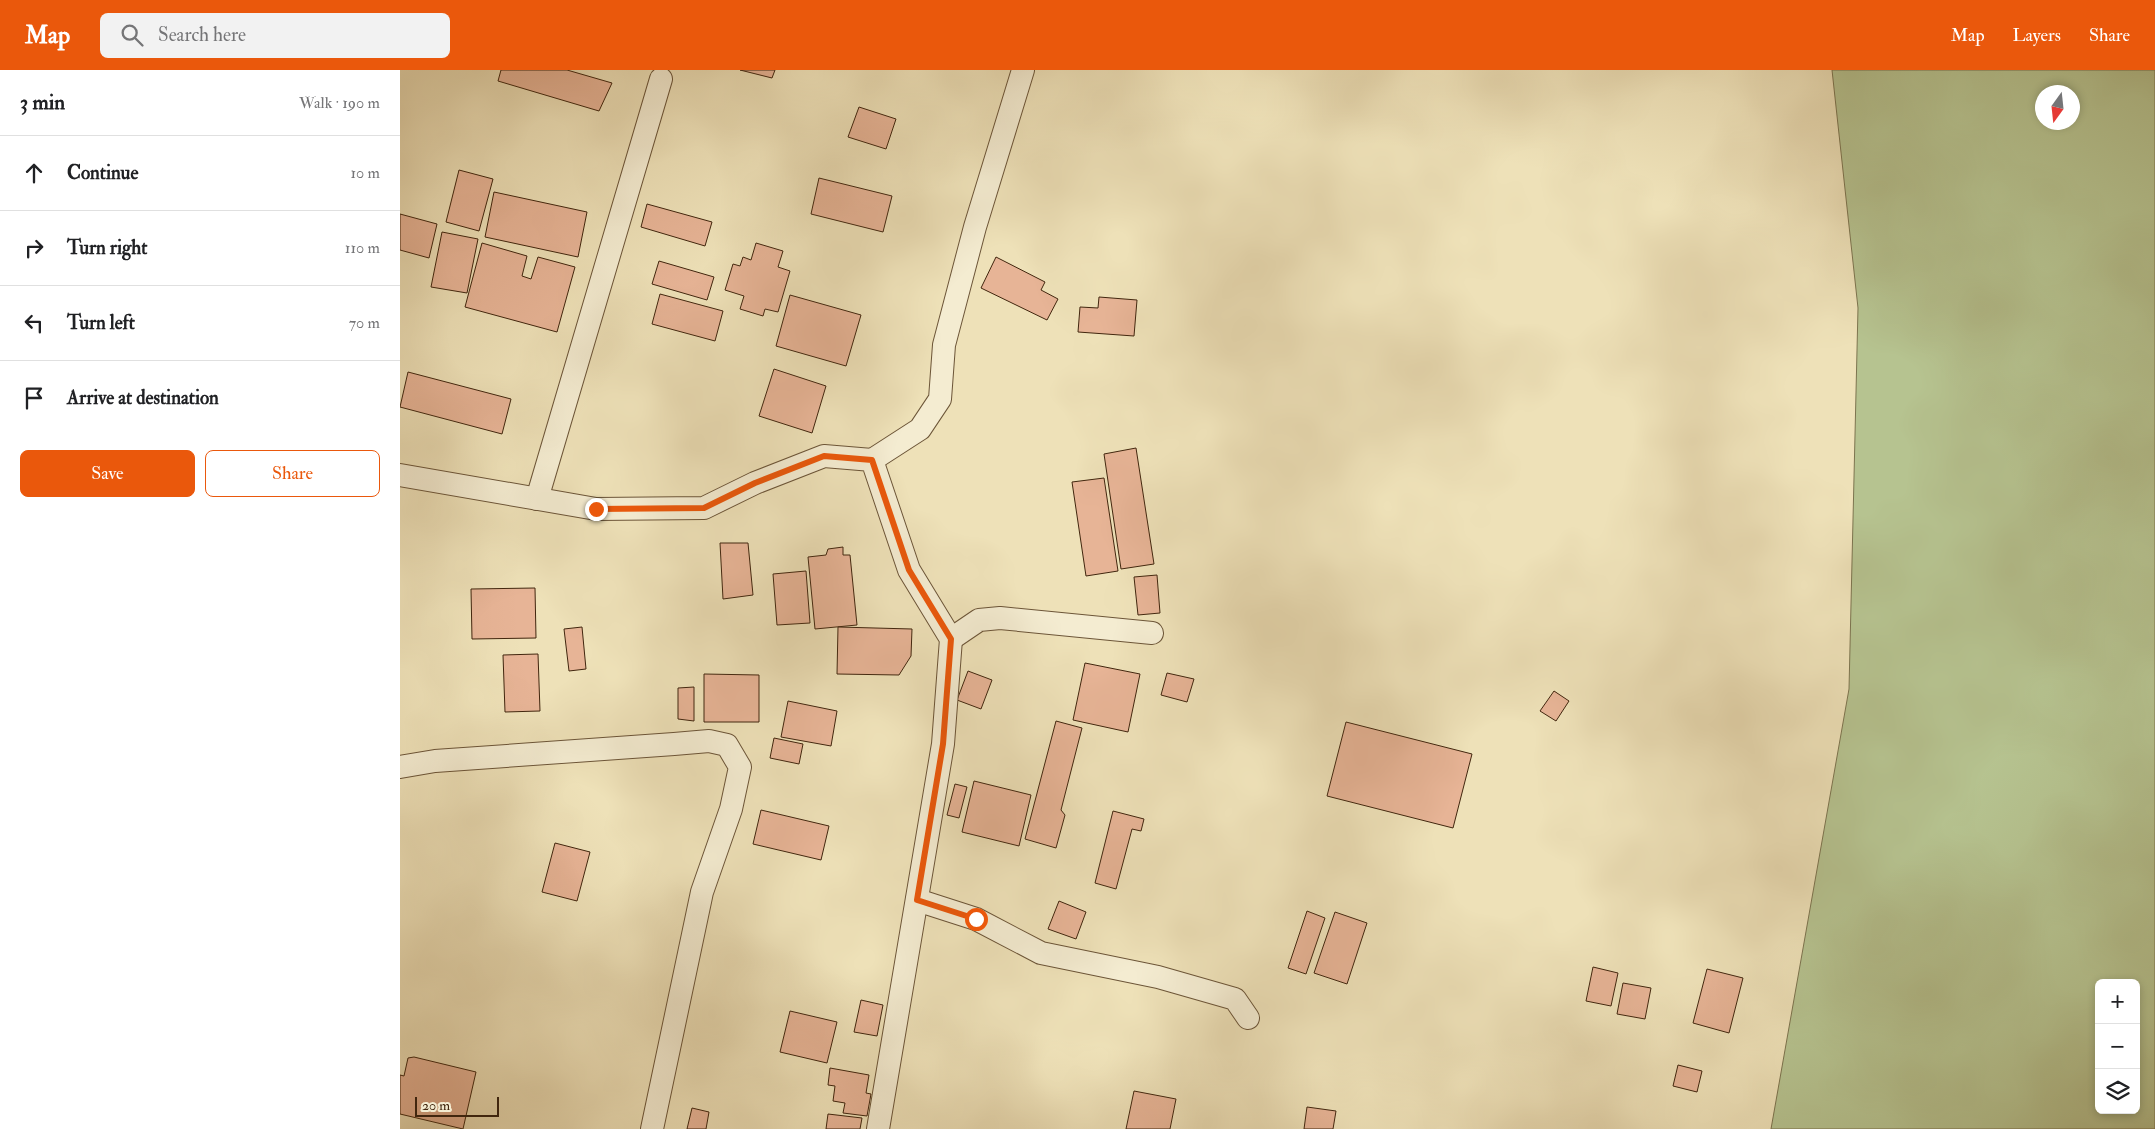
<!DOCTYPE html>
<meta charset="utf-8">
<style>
:root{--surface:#fff;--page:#f2f2f2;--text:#202124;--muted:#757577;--line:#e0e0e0;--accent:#ea580c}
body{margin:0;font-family:"IM FELL Double Pica",serif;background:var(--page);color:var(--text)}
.controls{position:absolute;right:15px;bottom:15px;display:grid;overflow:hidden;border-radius:8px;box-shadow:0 2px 8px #0003}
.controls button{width:45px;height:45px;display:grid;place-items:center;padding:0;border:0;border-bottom:1px solid var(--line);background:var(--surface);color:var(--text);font:25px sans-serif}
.compass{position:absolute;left:1635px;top:15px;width:45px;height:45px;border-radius:50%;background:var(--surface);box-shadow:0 2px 8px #0003;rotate:195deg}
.scale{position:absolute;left:15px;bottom:12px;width:84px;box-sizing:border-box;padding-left:5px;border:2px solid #41260e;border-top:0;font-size:14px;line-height:18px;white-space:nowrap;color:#41260e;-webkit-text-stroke:4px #f4ecd1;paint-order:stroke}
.stop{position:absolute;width:15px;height:15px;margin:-11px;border:4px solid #ea580c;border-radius:50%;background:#fff}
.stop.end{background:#ea580c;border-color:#fff;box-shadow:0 1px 5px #0008}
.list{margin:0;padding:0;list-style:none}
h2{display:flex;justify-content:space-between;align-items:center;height:65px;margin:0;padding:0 20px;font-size:21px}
h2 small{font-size:16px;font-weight:400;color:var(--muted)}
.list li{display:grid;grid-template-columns:32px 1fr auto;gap:15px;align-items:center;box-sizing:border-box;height:75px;padding:0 20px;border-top:1px solid var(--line)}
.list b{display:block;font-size:19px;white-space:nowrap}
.list em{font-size:16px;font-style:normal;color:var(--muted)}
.actions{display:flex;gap:10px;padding:15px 20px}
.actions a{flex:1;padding:11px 0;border:1px solid var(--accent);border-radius:8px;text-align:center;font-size:18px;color:var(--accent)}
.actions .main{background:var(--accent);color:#fff}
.icon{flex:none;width:28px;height:28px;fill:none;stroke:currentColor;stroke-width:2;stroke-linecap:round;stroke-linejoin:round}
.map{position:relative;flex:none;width:1755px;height:1059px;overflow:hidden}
header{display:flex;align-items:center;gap:30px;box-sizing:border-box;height:70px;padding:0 25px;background:var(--accent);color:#fff}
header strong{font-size:24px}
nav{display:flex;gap:28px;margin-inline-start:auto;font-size:18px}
.search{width:350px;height:45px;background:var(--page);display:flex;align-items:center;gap:12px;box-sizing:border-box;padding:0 18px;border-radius:8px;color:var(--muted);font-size:19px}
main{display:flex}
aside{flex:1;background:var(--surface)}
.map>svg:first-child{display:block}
.green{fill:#b6c390;stroke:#7c744f;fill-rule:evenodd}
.building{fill:#e7b496;stroke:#41260e}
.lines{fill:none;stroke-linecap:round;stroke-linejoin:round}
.minor-casing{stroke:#6c5538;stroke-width:24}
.minor{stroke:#f4ecd1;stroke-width:22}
.route{stroke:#ea580c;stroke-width:6}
</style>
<header>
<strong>Map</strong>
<div class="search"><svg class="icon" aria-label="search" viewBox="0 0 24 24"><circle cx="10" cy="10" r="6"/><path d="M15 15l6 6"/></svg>Search here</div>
<nav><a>Map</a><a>Layers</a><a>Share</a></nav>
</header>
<main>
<aside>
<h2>3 min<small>Walk · 190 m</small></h2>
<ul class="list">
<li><svg class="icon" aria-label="ahead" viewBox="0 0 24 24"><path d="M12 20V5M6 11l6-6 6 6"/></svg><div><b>Continue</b></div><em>10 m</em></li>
<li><svg class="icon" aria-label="right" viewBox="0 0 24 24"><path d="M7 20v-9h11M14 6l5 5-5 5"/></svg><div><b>Turn right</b></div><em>110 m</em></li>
<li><svg class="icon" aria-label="left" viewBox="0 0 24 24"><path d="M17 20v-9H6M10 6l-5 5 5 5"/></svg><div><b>Turn left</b></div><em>70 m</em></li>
<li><svg class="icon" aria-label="arrive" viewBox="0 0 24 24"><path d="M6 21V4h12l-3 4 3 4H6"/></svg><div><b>Arrive at destination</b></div></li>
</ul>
<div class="actions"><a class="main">Save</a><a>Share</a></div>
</aside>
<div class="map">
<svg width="1755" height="1059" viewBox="0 0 1755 1059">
<rect width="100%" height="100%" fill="#eee1b8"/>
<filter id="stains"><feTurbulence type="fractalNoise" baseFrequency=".004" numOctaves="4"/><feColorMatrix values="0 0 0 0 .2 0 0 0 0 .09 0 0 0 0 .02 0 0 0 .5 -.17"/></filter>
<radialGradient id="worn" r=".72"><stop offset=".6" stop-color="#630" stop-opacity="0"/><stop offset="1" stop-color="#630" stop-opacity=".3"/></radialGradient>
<path class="green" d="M1432 0H1755V1059H1371L1449 619 1458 238ZM1642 22H1672V52H1642ZM1699 913H1736V1040H1699Z"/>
<g class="building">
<path d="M101 0H167L212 13 199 41 98 11Z"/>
<path d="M340 0H375L372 8Z"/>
<path d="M459 37 496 49 486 79 448 67Z"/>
<path d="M59 100 93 109 79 161 46 152Z"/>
<path d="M419 108 492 126 483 162 411 144Z"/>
<path d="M94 122 187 142 178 187 85 167Z"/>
<path d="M247 134 312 152 305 176 241 157Z"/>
<path d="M0 144 37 154 29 188 0 180Z"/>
<path d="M42 162 78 169 67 223 31 217Z"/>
<path d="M82 173 127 186 122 206 131 209 138 187 175 197 157 262 65 237Z"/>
<path d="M356 173 383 181 378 197 390 201 378 242 365 239 363 246 340 239 344 226 325 220 333 194 340 196 343 187 351 190Z"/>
<path d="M596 187 645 212 641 220 658 229 647 250 581 218Z"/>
<path d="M259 191 314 207 307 230 252 214Z"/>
<path d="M260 224 323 241 315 271 252 254Z"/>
<path d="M390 225 461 245 446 296 376 276Z"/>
<path d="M699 227 737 230 734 266 678 262 680 237 698 238Z"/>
<path d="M374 299 426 316 412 363 359 346Z"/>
<path d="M8 302 111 329 102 364 0 337Z"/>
<path d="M736 378 754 494 721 499 704 384Z"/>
<path d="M704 408 718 501 686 506 672 412Z"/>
<path d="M320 473H348L353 525 323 529Z"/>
<path d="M443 477V485H450L457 555 415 559 408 487 426 485 428 479Z"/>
<path d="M406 501 410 553 377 555 373 504Z"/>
<path d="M757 505 760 543 738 545 734 507Z"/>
<path d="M135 518 136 568 72 569 71 519Z"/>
<path d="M182 557 186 599 169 601 164 559Z"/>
<path d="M438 557 512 559 511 586 499 605 437 604Z"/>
<path d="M138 584 140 641 105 642 103 585Z"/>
<path d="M685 593 740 604 728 662 673 650Z"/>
<path d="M568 601 592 610 581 639 557 630Z"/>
<path d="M767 603 794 609 787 632 761 625Z"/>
<path d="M304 604 359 605V652H304Z"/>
<path d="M294 617V651L278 649V618Z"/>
<path d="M1154 621 1169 631 1156 651 1140 641Z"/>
<path d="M388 631 437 641 431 676 381 667Z"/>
<path d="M656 651 682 658 661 740 665 745 656 778 625 769Z"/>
<path d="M946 652 1072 684 1053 758 927 726Z"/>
<path d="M374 668 403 674 399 694 370 688Z"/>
<path d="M574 711 631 725 619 776 562 762Z"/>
<path d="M555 714 567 717 559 748 547 745Z"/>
<path d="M361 740 429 756 421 790 353 774Z"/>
<path d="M713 741 744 749 741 761 732 759 716 819 695 813Z"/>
<path d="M155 773 190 782 177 831 142 822Z"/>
<path d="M659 831 686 842 676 869 648 859Z"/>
<path d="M907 841 925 848 906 904 888 898Z"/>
<path d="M935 842 967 853 947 914 914 903Z"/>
<path d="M1193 897 1218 903 1211 936 1186 931Z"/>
<path d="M1307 899 1343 908 1329 963 1293 953Z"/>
<path d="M1223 913 1251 918 1245 949 1217 944Z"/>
<path d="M461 930 483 935 477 966 454 962Z"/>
<path d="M390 941 437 952 427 993 380 982Z"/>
<path d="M14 987 76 1002 63 1059 0 1044V1005L4 1006 8 988Z"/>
<path d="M1278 995 1302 1001 1297 1022 1273 1016Z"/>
<path d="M430 998 469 1005 466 1023 471 1024 467 1046 443 1043 445 1033 433 1031 435 1016 428 1015Z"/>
<path d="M734 1021 776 1029 770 1059H726Z"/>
<path d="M907 1037 936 1041 933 1059H904Z"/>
<path d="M292 1038 309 1042 306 1059H287Z"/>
<path d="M428 1044 462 1048 460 1059H426Z"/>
</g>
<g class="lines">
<defs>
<g id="minor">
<path d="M472 390 520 359 540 329 544 275 575 157 623 0"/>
<path d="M0 405 196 439 304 438 355 413 424 386 472 390 509 500 551 569 543 674 478 1059"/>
<path d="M137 429 261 9"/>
<path d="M551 569 579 550 600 548 752 563"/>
<path d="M0 697 35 691 274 674 309 671 327 675 340 697 331 739 302 822 252 1059"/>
<path d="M517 830 576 849 641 883 758 907 835 929 848 948"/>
</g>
</defs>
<use href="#minor" class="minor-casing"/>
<use href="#minor" class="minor"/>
</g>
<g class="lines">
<path class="route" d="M196 439 304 438 355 413 424 386 472 390 509 500 551 569 543 674 517 830 576 849"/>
</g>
<rect width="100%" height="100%" filter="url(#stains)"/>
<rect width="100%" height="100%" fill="url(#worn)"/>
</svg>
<div class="controls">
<button>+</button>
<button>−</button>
<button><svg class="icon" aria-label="layers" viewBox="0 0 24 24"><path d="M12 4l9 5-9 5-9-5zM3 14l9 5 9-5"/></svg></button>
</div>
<svg class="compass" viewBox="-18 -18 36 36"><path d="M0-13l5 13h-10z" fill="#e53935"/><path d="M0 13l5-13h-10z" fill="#757577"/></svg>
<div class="scale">20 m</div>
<div class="stop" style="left:576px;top:849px"></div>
<div class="stop end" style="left:196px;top:439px"></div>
</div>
</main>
